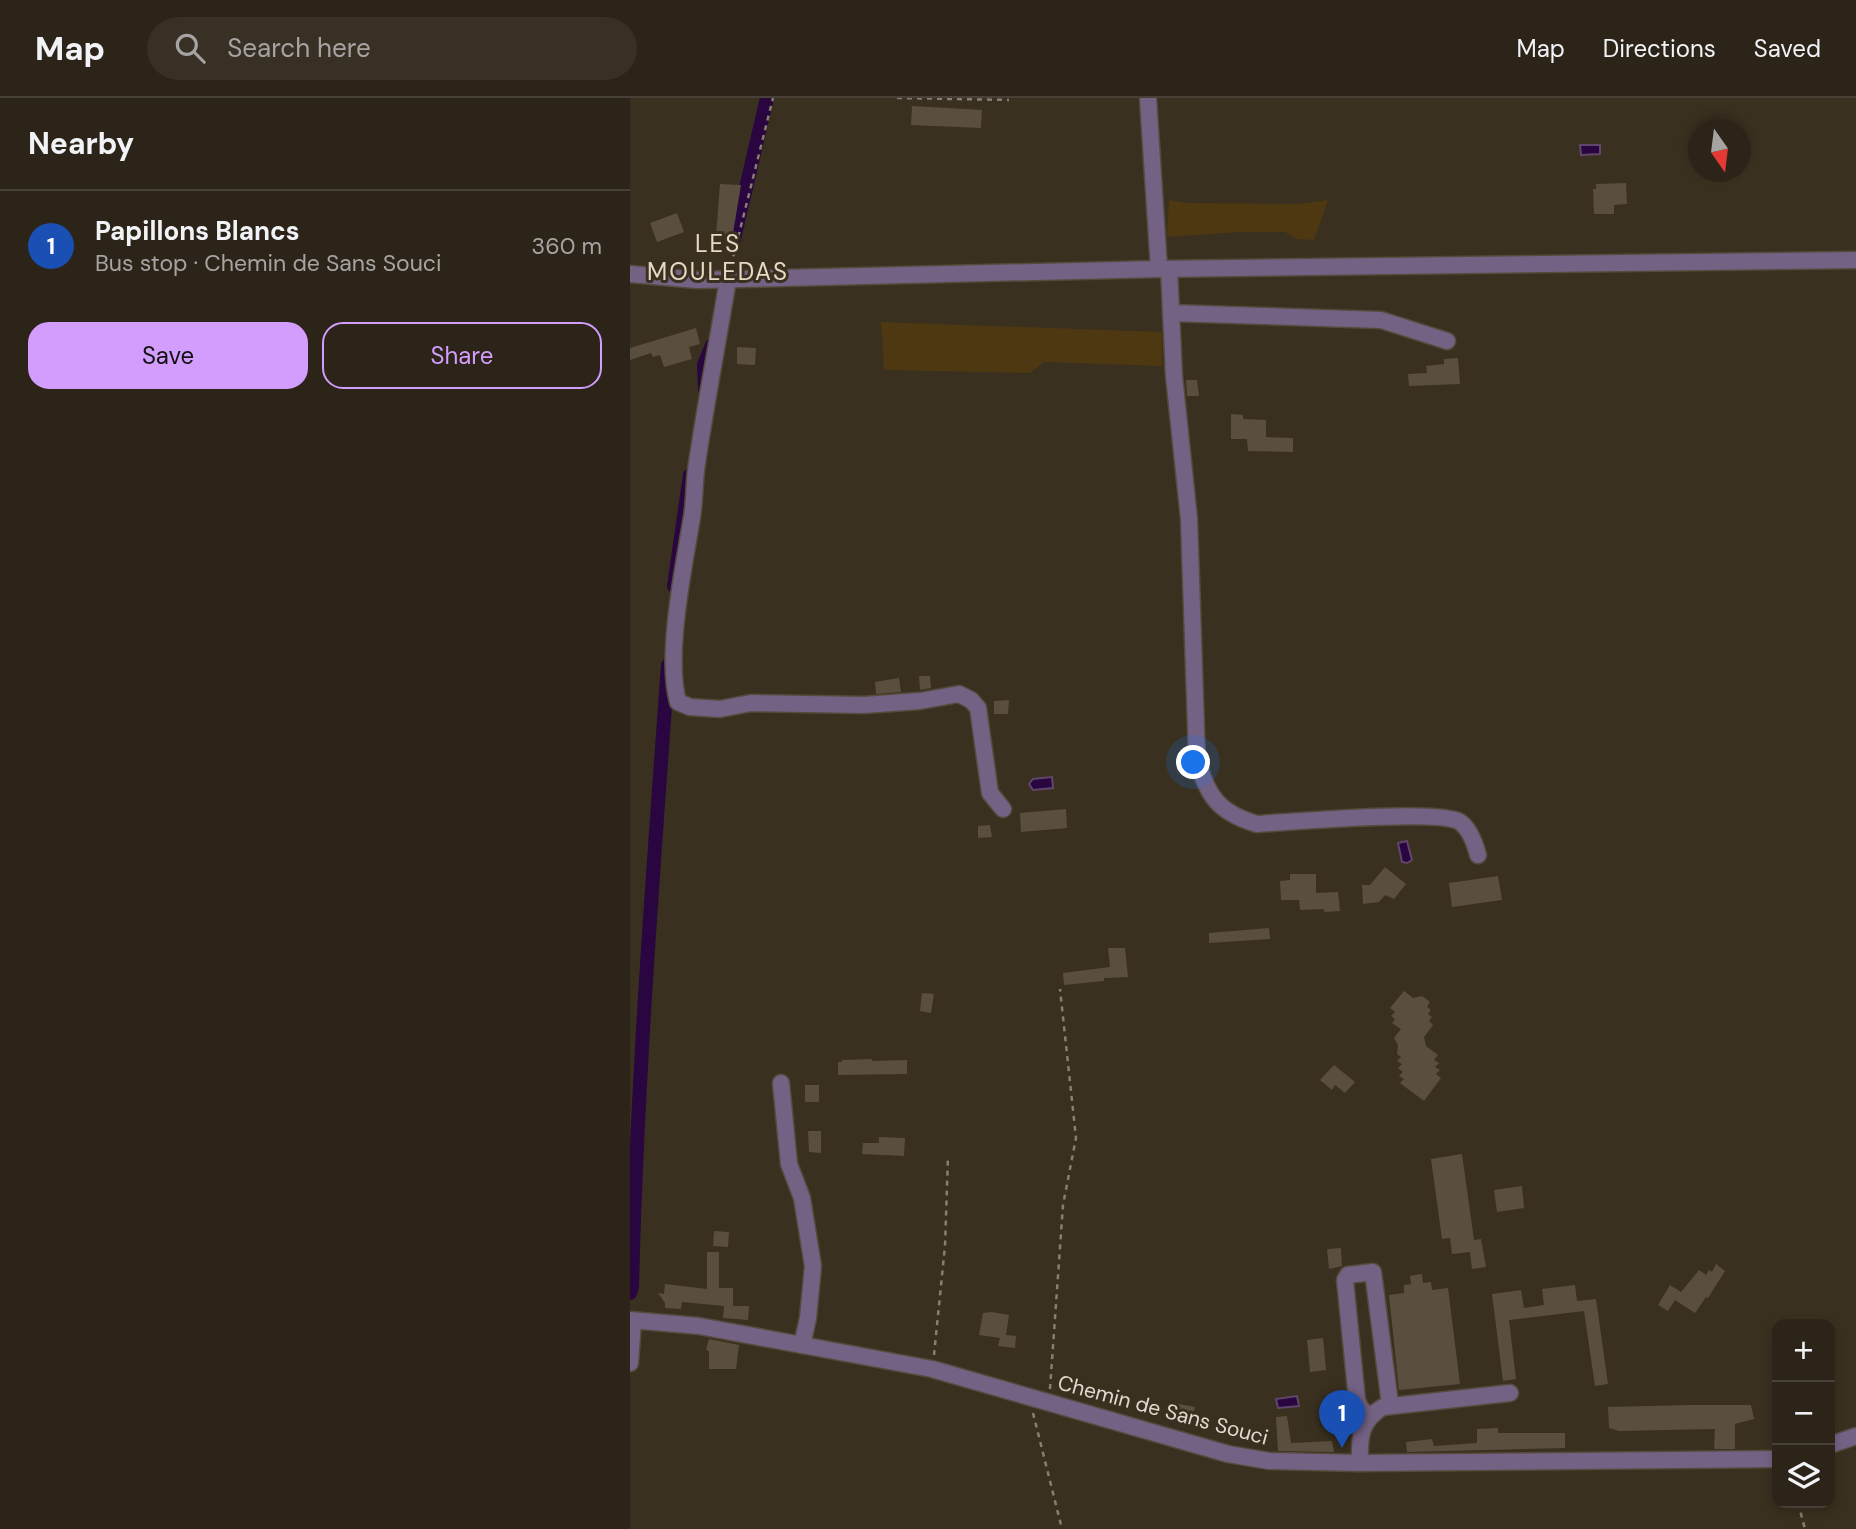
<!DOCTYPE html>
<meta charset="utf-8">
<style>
:root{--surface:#2c2418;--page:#383025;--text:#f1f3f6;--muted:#a6a4a2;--line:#484137;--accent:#d29dfd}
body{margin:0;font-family:"DM Sans",sans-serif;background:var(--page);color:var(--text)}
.controls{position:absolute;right:21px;bottom:21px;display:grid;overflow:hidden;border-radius:14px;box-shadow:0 4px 10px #0003}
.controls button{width:63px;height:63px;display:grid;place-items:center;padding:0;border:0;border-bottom:2px solid var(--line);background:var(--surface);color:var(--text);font:35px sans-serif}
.compass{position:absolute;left:1058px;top:21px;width:63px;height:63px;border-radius:50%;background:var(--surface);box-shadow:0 4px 10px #0003;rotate:166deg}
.you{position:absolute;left:564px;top:665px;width:24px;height:24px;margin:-18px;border:5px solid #fff;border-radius:50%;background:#1a73e8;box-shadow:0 0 0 10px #1a73e833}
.badge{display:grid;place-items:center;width:46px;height:46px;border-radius:50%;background:var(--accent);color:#fff;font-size:23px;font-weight:700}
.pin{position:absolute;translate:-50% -58px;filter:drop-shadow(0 2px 4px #0008)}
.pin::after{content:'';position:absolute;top:37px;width:24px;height:21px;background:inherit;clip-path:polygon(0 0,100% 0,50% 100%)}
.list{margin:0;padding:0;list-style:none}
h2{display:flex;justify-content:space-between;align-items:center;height:91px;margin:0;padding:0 28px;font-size:30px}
h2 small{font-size:23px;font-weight:400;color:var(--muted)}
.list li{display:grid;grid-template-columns:46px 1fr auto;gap:21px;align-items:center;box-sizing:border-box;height:112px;padding:0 28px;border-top:2px solid var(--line)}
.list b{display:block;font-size:26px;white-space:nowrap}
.list p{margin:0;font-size:23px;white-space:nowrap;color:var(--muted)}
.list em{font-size:23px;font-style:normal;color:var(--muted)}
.actions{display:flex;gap:14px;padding:21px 28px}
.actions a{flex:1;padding:16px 0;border:2px solid var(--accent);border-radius:21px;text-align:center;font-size:24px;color:var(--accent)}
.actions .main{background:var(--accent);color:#111}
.icon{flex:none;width:38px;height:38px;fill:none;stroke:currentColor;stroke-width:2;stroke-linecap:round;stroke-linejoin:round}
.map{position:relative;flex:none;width:1226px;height:1431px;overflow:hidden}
header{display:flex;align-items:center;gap:42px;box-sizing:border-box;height:98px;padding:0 35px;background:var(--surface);border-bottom:2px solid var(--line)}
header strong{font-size:33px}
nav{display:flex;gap:38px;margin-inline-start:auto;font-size:24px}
.search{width:490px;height:63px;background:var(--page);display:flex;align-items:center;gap:18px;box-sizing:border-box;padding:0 24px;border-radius:38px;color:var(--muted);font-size:26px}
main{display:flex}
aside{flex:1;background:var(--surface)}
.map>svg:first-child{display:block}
.green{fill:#4e3812}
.water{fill:#29063f;stroke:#60466a;stroke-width:2}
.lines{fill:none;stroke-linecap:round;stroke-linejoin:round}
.canal{stroke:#29063f;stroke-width:14}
.building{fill:#5a4f3e}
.minor-casing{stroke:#554b3c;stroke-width:19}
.path{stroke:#877f71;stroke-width:2.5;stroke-dasharray:5 5;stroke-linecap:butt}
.minor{stroke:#746284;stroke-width:16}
.labels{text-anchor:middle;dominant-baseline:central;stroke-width:6;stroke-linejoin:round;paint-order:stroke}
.street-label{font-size:21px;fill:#e0dad0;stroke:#3a3020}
.quarter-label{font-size:24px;letter-spacing:2px;fill:#e6d9c5;stroke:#3a3020}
</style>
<header>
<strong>Map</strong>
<div class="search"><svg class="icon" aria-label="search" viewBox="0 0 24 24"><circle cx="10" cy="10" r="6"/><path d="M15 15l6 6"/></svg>Search here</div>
<nav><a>Map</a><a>Directions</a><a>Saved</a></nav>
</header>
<main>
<aside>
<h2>Nearby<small></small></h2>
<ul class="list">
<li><span class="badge" style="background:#1a4fb4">1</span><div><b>Papillons Blancs</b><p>Bus stop · Chemin de Sans Souci</p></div><em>360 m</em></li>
</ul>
<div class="actions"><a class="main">Save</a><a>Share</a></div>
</aside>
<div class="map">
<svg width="1226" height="1431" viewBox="0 0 1226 1431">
<rect width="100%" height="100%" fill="#3a3020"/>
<g class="green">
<path d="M539 102 556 105 668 106 698 102 684 142 666 141 655 134H609L537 139Z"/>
<path d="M251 224 532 234V268L414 264 400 275 254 272Z"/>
</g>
<g class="water">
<path d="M950 47H970V56L951 57Z"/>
<path d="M422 679 423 690 403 692 399 686 403 681Z"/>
<path d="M777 743 782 762 777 765 772 764 768 745Z"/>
<path d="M667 1298 669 1308 648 1310 646 1301Z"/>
</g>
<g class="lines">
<g class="canal">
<path d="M104 141 137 0"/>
<path d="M75 291 74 267 82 247"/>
<path d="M44 488 60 377"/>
<path d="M0 1195 2 1189C7 982 23 775 38 567"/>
</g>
</g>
<g class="building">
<path d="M282 8 352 12 351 30 281 27Z"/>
<path d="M996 85 997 106 984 107V116H964L963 91H966V86Z"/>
<path d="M90 86 111 87 103 135 86 138Z"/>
<path d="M47 115 54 134 27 144 20 125Z"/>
<path d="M66 230 70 246 59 249 62 261 34 269 30 257 23 259 21 255 0 262V250Z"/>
<path d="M107 249 126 250 125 267 107 266Z"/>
<path d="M828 260 830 286 779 288 778 276 797 275 796 268 814 266V261Z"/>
<path d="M556 282H567L569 298H557Z"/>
<path d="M601 316 613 317V321L636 322V339L663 340V354L618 353 617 341H601Z"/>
<path d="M289 578H300L301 590 290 592Z"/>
<path d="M269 580 271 594 246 596 245 584Z"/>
<path d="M379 602 378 616H364V603Z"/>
<path d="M436 711 437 730 391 734 390 715Z"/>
<path d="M360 727 362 739 348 740V728Z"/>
<path d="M755 769 776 786 764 801 755 797 749 804 733 806 732 787H740Z"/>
<path d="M660 776H686V795L708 794 710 813 694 814V811L670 812 669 802H651L650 783 660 782Z"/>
<path d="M868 778 872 802 822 809 819 785Z"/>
<path d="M639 830 640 841 579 845V835Z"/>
<path d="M478 850H495L498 879 474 880V883L434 887 433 875 480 869Z"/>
<path d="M774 893 783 900 792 898 800 904 797 909 801 912 798 916 802 919 799 923 803 927 794 939 796 948 808 957 804 962 809 965 805 969 810 972 806 976 811 980 794 1003 770 985 774 981 769 978 773 974 768 970 772 966 767 963 771 959 767 956 768 947 764 940 771 931 762 925 765 921 761 918 765 914 760 910Z"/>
<path d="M292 895 304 896 301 915 290 913Z"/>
<path d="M242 961V963L277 962V976L208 977V964H212V962Z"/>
<path d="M704 967 725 984 715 995 705 987 702 992 690 982Z"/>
<rect x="175" y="987" width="14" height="17"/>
<path d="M178 1033H191V1055L179 1054Z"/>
<path d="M249 1039 275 1040 274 1058 232 1056 233 1045H249Z"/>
<path d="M832 1056 844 1142 851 1141 856 1169 842 1171 840 1154 822 1156 820 1140 812 1141 801 1061Z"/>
<path d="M892 1088 894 1110 867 1114 864 1092Z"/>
<path d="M84 1133 99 1134 98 1149 83 1148Z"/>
<path d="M711 1150 712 1168 699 1171 697 1151Z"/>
<path d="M77 1154H89V1190H103V1208H119L118 1222 93 1220 94 1208 52 1204 51 1211 35 1210V1205L28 1195 34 1196 35 1186 77 1191Z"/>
<path d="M1086 1166 1095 1173 1078 1200 1076 1199 1065 1215 1045 1202 1038 1213 1028 1207 1040 1187 1051 1194 1069 1172 1076 1177 1079 1172 1082 1174Z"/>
<path d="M792 1176 793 1185 801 1184 802 1192 818 1190 830 1286 769 1292 759 1197 774 1195V1187L781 1186 780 1178Z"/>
<path d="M945 1187 947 1203 966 1201 978 1286 965 1288 954 1213 879 1222 886 1281 873 1283 862 1196 891 1192 894 1210 914 1207 912 1191Z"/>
<path d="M362 1214 379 1217 376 1237 386 1238 385 1250 368 1248 370 1240 349 1237 353 1215Z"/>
<path d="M693 1240 696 1272 680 1274 677 1242Z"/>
<path d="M79 1241 109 1247 106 1271H79V1253L76 1252Z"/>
<path d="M544 1305 565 1309 562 1324 541 1320Z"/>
<path d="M1061 1307H1121L1124 1321 1105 1326V1351H1084L1085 1331 989 1333 979 1330 978 1309Z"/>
<path d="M657 1318 661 1345 702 1343 704 1354 648 1353 646 1319Z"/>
<path d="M868 1330V1335H935V1350L777 1354 776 1344 802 1341 804 1348 847 1345V1331Z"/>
</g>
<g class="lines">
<defs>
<g id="minor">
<path d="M518 0 529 171"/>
<path d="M539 171 544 278 559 421 567 661C577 698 589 715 627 726 661 724 809 711 830 724 840 731 845 746 848 757"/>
<path d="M0 176 67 182 529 171 1226 162"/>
<path d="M98 181C88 243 76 304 67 365 64 383 65 401 62 419 54 469 35 556 48 604L60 609 90 611 121 605 234 607 290 603 329 596 341 602 348 610 360 695 373 711"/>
<path d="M541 215 751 222 817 243"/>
<path d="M151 985 159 1066 172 1100 183 1168 178 1220 172 1247"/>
<path d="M0 1222 69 1228 302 1271 598 1356 639 1363 730 1365 1147 1361"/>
<path d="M0 1265 3 1223"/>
<path d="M740 1318 731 1311 727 1302 715 1182 718 1177 743 1174 760 1306"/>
<path d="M1200 1347 1226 1338"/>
<path d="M730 1365C729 1339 730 1323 753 1309L880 1295"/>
</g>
</defs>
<use href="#minor" class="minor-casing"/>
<g class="path">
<path d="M267 0 379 2"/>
<path d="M101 168 143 0"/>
<path d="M304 1257 315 1148 318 1058"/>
<path d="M420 1291 433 1107 446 1040 430 891"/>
<path d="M403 1315 432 1431"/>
<path d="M1168 1405 1175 1431"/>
</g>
<use href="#minor" class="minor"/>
</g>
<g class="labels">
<g class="street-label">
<text transform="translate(533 1312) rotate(15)">Chemin de Sans Souci</text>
</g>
<g class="quarter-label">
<text x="88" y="145">LES<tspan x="88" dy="28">MOULEDAS</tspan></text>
</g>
</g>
</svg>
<div class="controls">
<button>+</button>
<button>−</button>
<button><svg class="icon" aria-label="layers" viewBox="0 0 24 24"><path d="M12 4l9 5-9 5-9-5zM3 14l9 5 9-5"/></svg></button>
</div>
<svg class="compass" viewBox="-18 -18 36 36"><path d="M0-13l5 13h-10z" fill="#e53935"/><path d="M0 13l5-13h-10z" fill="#a6a4a2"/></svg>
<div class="you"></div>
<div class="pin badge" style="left:712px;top:1350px;background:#1a4fb4">1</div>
</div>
</main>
